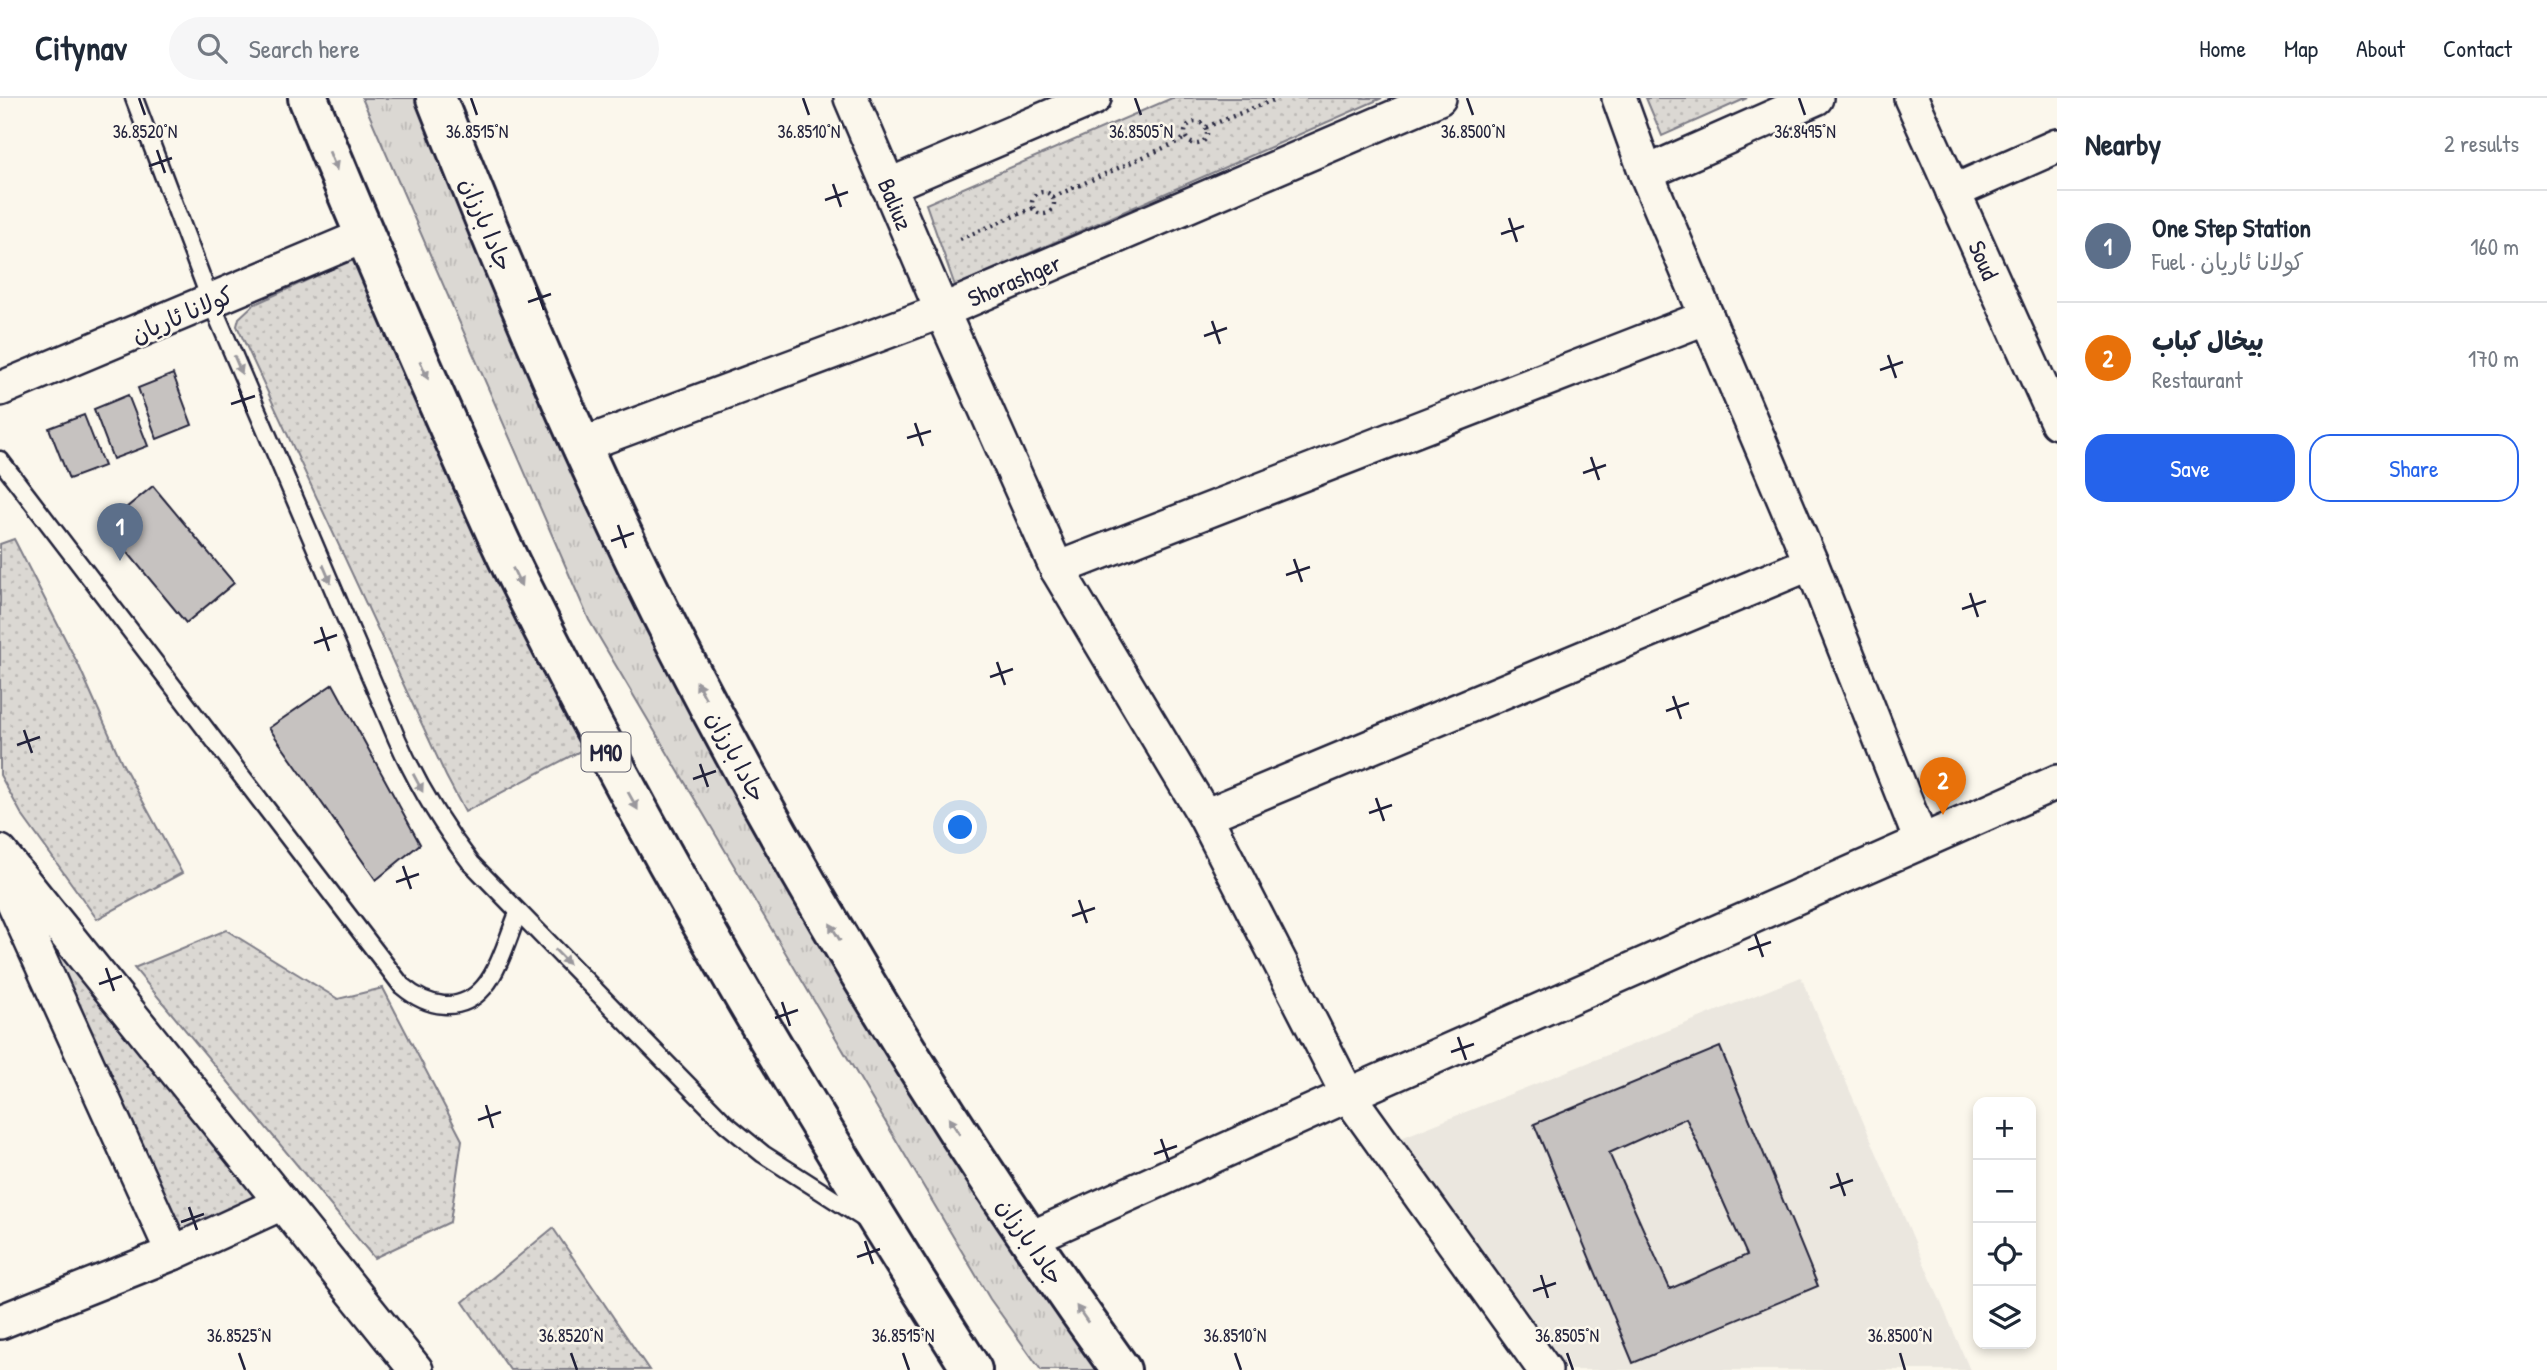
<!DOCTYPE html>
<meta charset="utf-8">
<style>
:root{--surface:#fff;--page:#f6f6f7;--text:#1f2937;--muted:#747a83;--line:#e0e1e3;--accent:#2563eb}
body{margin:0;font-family:"Patrick Hand","Playpen Sans Arabic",sans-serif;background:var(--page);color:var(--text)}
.controls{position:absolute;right:21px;bottom:21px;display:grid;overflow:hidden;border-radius:14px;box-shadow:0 4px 10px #0003}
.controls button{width:63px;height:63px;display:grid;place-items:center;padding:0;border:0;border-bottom:2px solid var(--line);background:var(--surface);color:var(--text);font:35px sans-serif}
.you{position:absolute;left:961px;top:730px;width:24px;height:24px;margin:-18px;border:5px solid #fff;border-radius:50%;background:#1a73e8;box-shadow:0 0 0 10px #1a73e833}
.badge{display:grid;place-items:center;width:46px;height:46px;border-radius:50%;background:var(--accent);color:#fff;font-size:23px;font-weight:700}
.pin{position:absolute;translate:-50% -58px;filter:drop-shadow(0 2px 4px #0008)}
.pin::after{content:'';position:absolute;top:37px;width:24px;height:21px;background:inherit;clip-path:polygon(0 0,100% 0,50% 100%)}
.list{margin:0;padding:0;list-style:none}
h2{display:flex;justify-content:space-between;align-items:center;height:91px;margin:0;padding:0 28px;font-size:30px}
h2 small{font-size:23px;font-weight:400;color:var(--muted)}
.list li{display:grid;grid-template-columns:46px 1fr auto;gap:21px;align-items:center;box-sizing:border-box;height:112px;padding:0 28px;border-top:2px solid var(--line)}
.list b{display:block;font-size:26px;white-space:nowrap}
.list p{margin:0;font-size:23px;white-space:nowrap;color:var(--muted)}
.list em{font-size:23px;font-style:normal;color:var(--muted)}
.actions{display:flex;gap:14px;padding:21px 28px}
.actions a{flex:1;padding:16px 0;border:2px solid var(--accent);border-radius:21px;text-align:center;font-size:24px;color:var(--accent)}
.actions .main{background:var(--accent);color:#fff}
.icon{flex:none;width:38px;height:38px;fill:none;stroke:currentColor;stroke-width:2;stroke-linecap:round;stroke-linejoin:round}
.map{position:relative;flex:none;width:2057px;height:1272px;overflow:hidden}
header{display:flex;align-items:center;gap:42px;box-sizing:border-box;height:98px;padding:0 35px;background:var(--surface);border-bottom:2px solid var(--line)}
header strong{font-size:33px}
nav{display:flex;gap:38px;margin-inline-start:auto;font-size:24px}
.search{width:490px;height:63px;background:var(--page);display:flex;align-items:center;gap:18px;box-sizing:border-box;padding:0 24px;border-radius:38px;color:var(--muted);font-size:26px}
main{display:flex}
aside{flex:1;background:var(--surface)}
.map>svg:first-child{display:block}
.built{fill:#ebe7df}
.grass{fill:url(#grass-tufts);stroke:#7e7d87;stroke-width:2}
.garden{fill:url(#garden-dots);stroke:#7e7d87;stroke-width:2}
.building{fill:#c6c2c0;stroke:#22223b;stroke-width:2;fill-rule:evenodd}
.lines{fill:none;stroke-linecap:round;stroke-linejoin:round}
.lane-casing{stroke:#22223b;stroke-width:21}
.street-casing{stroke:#22223b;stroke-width:38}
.highway-casing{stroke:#22223b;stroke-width:44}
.path{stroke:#22223b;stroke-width:4.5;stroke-dasharray:2 5;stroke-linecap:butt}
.lane{stroke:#fbf7ec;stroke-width:16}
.street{stroke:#fbf7ec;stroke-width:33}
.highway{stroke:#fbf7ec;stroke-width:38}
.oneway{fill:#99979c}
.ticks{fill:none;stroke:#22223b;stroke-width:2.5}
.labels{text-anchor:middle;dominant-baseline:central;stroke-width:5;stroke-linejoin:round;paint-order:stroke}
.shield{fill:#fbf7ec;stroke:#636270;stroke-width:2}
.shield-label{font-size:23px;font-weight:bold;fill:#22223b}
.street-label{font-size:24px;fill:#22223b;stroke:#fbf7ec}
.ticks-label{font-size:18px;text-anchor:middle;fill:#22223b;stroke:#fbf7ec;stroke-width:5;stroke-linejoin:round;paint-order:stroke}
</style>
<header>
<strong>Citynav</strong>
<div class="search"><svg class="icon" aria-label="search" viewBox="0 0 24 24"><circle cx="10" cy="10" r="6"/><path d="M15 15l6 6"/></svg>Search here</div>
<nav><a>Home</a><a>Map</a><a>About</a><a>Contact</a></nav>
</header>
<main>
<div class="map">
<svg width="2057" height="1272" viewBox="0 0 2057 1272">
<defs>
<pattern id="grass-tufts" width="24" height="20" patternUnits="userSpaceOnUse" patternTransform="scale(1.75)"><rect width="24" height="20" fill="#dbd8d3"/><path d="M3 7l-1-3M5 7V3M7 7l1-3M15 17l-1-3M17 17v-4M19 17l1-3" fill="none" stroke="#bcb9b6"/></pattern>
<pattern id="garden-dots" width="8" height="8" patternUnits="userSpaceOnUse" patternTransform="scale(1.75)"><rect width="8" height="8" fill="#dbd8d3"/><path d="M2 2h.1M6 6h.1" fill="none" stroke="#bcb9b6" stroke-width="1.8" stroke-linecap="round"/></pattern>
</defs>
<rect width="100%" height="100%" fill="#fbf7ec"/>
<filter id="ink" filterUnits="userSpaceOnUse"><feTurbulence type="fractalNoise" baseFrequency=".0143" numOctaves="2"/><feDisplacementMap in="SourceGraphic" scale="14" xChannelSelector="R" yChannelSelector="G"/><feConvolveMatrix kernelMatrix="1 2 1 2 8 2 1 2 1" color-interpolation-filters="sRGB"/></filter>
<g filter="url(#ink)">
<path class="built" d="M1801 879 1970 1272H1568L1391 1044Z"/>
<path class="grass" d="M362 0H419L586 408 789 788 1078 1246 1097 1272H1041L990 1201 589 522Z"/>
<g class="garden">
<path d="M1172 0H1382L955 188 926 106Z"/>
<path d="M1646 0H1747L1662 38Z"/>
<path d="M355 160 584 651 465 714 446 678 237 228 239 220 253 207Z"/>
<path d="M14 441 79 568 122 665 182 775 97 821 22 717 0 677V446Z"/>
<path d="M0 774 282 1105 173 1155Z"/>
<path d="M226 832 338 901 383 890 462 1042 450 1124 374 1160 134 870Z"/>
<path d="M553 1130 649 1272H510L463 1204Z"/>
</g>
<g class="building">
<path d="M173 276 192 327 157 341 138 290Z"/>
<path d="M128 297 148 348 113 361 94 311Z"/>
<path d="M84 317 104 368 69 381 49 330Z"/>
<path d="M153 388 234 485 186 525 105 427Z"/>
<path d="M333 586 420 746 376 782 269 630Z"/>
<path d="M1720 949 1818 1188 1633 1265 1534 1026ZM1686 1020 1747 1157 1670 1191 1609 1055Z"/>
</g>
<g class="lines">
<defs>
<g id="lane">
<path d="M134 0 211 204 397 641C417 686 441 726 471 765L725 1025 763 1056 866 1122"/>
<path d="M0 362 402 888C427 909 460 917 484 889 499 872 509 837 518 815"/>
</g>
<g id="street">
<path d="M851 0 942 213 1057 471 1205 718 1348 997 1545 1272"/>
<path d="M1619 0 1646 75 1811 465 1921 743"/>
<path d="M1911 0 2057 324"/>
<path d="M1646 75 1816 0"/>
<path d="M888 88 1094 0"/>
<path d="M1953 94 2057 48"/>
<path d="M0 291 364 138"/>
<path d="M582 347 942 213 1439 0"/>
<path d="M1057 471 1707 219"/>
<path d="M1205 718 1811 465"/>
<path d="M0 754 416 1272"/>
<path d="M0 774 173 1155"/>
<path d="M1029 1141 1348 997 2057 684"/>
<path d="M0 1224 173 1155 282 1105"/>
</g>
<g id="highway">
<path d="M308 0C353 112 401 222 450 332 473 382 494 434 519 483 654 755 809 1016 972 1272"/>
<path d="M436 0C510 187 588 374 680 553 809 803 956 1043 1121 1272"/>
</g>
</defs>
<use href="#lane" class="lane-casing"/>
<use href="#street" class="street-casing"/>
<use href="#highway" class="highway-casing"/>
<g class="path">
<circle cx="1196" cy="35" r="11"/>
<path d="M1206 29 1278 0"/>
<circle cx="1043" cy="105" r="11"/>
<path d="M1053 99 1186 40"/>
<path d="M960 141 1033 110"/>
</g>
<use href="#lane" class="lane"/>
<use href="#street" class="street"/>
<use href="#highway" class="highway"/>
</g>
<defs><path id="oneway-solid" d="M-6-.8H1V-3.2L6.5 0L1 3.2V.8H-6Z" transform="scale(1.75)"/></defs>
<g class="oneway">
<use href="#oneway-solid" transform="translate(333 63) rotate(68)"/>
<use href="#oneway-solid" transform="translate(238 267) rotate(67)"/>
<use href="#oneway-solid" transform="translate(424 272) rotate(66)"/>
<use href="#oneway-solid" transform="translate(327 476) rotate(67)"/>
<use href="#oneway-solid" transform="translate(517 479) rotate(64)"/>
<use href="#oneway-solid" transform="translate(701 592) rotate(-118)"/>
<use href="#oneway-solid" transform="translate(418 685) rotate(62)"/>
<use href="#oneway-solid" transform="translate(633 703) rotate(61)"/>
<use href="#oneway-solid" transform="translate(835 834) rotate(-121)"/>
<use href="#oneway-solid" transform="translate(562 859) rotate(46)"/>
<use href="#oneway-solid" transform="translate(954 1028) rotate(-123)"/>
<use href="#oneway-solid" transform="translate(1082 1216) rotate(-125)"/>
</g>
</g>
<path class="ticks" d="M139 0 145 17M471 0 477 17M803 0 809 17M1135 0 1141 17M1467 0 1473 17M1799 0 1805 17M157 52 165 75M149 68 172 60M833 86 841 109M825 102 848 94M1509 120 1517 144M1501 136 1524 128M536 189 544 212M528 204 551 196M1212 223 1220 246M1204 238 1227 230M1888 257 1896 280M1880 272 1903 264M239 291 247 314M231 306 255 298M915 325 923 348M907 340 931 333M1591 359 1599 382M1583 375 1606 367M618 427 626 450M611 443 634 435M1294 461 1302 484M1286 477 1310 469M1970 495 1978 519M1962 511 1986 503M321 529 329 553M314 545 337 537M997 564 1005 587M990 579 1013 571M1673 598 1681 621M1666 613 1689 605M24 632 32 655M17 647 40 639M700 666 708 689M693 681 716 673M1376 700 1384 723M1369 715 1392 707M403 768 411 791M396 784 419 776M1079 802 1087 825M1072 818 1095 810M1755 836 1763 859M1748 852 1771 844M106 870 114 893M99 886 122 878M782 904 790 928M775 920 798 912M1458 939 1466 962M1451 954 1474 946M486 1007 493 1030M478 1022 501 1014M1161 1041 1169 1064M1154 1056 1177 1048M1837 1075 1845 1098M1830 1090 1853 1082M189 1109 197 1132M181 1124 204 1116M865 1143 873 1166M857 1159 880 1151M1541 1177 1548 1200M1533 1193 1556 1185M239 1255 245 1272M571 1255 577 1272M903 1255 909 1272M1235 1255 1241 1272M1567 1255 1573 1272M1900 1255 1905 1272"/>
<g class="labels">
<rect class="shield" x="581.5" y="634.5" width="49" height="39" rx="5"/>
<g class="shield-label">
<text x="606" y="654">M90</text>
</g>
<g class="street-label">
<text transform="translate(896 106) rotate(67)">Baliuz</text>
<text transform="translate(487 126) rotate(67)">جادا بارزان</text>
<text transform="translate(1984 162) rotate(66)">Soud</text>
<text transform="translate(1014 182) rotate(-23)">Shorashger</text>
<text transform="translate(182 216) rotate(-23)">كولانا ئاريان</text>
<text transform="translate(737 658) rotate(62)">جادا بارزان</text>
<text transform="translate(1031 1143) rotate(56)">جادا بارزان</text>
</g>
</g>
<g class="ticks-label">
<text x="145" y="40">36.8520°N</text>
<text x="809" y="40">36.8510°N</text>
<text x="477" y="40">36.8515°N</text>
<text x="1141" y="40">36.8505°N</text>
<text x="1473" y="40">36.8500°N</text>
<text x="1805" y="40">36.8495°N</text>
<text x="239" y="1244">36.8525°N</text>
<text x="571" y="1244">36.8520°N</text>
<text x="903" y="1244">36.8515°N</text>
<text x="1235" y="1244">36.8510°N</text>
<text x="1567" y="1244">36.8505°N</text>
<text x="1900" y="1244">36.8500°N</text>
</g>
</svg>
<div class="controls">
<button>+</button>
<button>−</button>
<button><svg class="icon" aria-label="locate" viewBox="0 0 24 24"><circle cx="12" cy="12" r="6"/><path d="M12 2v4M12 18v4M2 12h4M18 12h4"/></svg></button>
<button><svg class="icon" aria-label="layers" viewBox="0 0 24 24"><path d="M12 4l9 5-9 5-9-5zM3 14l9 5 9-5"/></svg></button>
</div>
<div class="you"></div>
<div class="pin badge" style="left:120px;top:463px;background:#5c6f8a">1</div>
<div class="pin badge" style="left:1943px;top:717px;background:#e8710a">2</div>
</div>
<aside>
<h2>Nearby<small>2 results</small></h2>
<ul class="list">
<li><span class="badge" style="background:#5c6f8a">1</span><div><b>One Step Station</b><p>Fuel · كولانا ئاريان</p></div><em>160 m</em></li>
<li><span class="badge" style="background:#e8710a">2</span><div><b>بيخال كباب</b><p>Restaurant</p></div><em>170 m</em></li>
</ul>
<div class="actions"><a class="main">Save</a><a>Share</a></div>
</aside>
</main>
